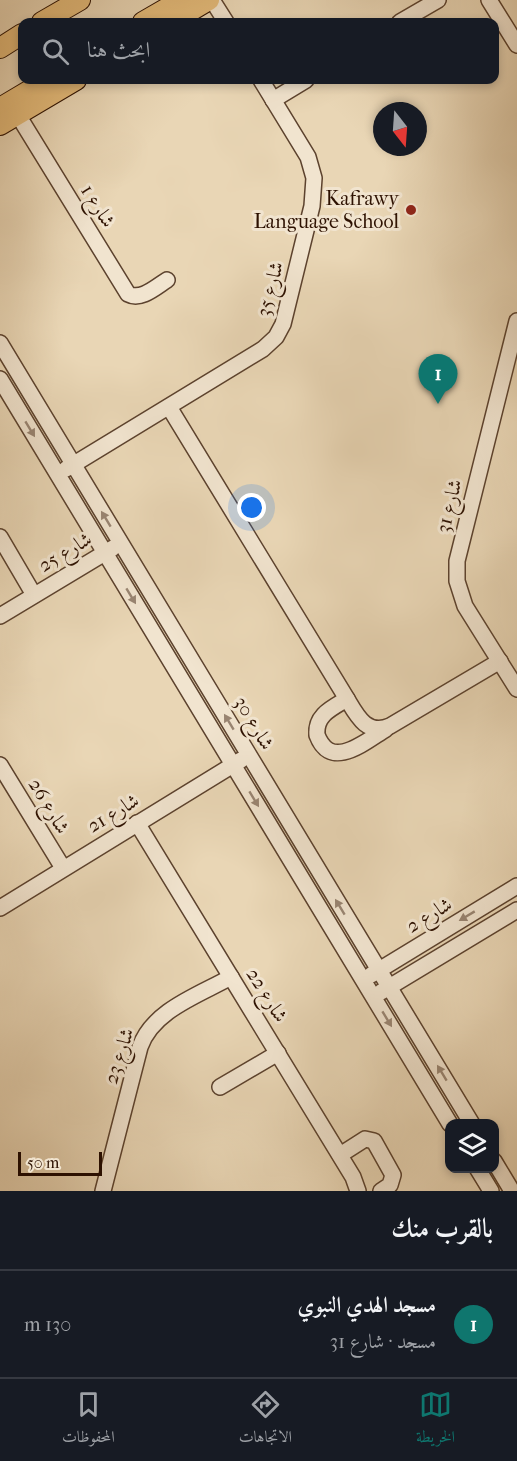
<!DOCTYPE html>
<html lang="ar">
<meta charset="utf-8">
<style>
:root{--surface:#171b24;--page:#20242c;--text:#f1f3f6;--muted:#9ea1a6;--line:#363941;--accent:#0f766e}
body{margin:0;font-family:"IM FELL French Canon",Amiri,serif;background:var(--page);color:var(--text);direction:rtl}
.controls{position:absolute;right:18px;bottom:18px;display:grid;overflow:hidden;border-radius:12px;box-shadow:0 3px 9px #0003}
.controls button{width:54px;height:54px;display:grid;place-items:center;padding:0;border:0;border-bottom:2px solid var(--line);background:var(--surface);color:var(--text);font:30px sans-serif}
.compass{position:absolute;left:373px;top:102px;width:54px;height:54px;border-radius:50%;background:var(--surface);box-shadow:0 3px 9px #0003;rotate:163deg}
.scale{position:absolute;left:18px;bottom:15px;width:84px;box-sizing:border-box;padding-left:6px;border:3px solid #2d1101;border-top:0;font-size:16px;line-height:21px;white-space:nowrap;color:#2d1101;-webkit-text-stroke:4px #f1e4cf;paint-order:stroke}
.you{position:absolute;left:252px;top:508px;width:21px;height:21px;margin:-15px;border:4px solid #fff;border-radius:50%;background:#1a73e8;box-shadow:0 0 0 9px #1a73e833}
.badge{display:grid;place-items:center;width:39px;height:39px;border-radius:50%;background:var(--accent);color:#fff;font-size:20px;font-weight:700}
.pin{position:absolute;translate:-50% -50px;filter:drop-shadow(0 2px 3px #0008)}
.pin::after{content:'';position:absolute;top:32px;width:21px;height:18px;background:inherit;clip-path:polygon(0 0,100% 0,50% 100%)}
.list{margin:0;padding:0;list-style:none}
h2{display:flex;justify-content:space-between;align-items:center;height:78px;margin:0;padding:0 24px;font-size:26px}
h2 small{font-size:20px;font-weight:400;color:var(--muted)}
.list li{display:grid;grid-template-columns:39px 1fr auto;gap:18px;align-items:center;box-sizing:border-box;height:108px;padding:0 24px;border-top:2px solid var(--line)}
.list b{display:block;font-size:22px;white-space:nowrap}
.list p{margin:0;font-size:20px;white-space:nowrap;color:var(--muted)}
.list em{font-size:20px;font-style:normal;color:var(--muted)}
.icon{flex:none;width:33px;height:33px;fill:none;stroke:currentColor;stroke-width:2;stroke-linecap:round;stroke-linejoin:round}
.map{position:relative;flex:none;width:517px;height:1191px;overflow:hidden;direction:ltr}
.search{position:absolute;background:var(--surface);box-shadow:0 3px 9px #0003;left:18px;right:18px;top:18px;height:66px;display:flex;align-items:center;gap:15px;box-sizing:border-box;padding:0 21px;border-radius:12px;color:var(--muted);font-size:22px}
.sheet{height:186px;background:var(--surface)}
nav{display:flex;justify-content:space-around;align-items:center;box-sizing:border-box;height:84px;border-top:2px solid var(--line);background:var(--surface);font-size:16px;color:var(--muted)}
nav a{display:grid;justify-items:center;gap:3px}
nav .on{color:var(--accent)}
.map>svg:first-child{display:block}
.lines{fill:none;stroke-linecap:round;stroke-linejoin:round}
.minor-casing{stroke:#5c422e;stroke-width:18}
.major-casing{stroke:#2d1101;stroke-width:22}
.minor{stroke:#f1e4cf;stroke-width:15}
.major{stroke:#e4bb7a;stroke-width:20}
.oneway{fill:#998572}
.poi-dot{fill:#8f2418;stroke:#f1e4cf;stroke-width:2}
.labels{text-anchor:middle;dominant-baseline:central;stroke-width:6;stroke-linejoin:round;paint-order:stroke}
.poi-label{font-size:20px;fill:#2d1101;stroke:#f1e4cf;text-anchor:end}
.street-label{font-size:20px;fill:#2d1101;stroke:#f1e4cf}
</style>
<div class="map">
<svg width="517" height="1191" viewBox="0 0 517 1191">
<rect width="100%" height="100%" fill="#e9d6b5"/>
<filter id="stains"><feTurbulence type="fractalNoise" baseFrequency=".00333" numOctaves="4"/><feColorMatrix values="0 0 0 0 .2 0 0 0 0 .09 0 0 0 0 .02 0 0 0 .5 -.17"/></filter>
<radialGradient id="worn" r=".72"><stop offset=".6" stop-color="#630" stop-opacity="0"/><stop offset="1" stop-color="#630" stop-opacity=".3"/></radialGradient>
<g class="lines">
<defs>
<g id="minor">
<path d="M212 0 226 22"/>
<path d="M489 0 517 45"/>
<path d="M400 22 438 0"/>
<path d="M273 100 306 80"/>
<path d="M13 107 128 294C141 301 156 287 167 280"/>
<path d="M517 321 457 561V581L465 606 517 689"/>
<path d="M0 343 472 1124"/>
<path d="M0 379 450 1124"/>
<path d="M169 407 347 699C357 716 367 736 390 726L500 661"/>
<path d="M66 469 263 349 276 337 283 324 312 206 314 178 308 157 261 80"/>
<path d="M0 537 34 595"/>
<path d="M0 616 113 548"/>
<path d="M347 699C332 708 315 715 317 735 331 772 366 741 386 729"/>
<path d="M0 765 63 868"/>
<path d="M137 823 353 1177 358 1191"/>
<path d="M0 908 241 760"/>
<path d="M371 975 517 886"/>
<path d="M381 992 517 910"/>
<path d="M220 1087 278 1053"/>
<path d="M340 1155 365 1139 374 1141 393 1175 390 1185 381 1191"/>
<path d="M494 1161 512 1191"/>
<path d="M477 1168 491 1191"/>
<path d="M103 1191 140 1047C153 1010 199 995 231 977"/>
</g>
<g id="major">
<path d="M42 22 80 0"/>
<path d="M143 22 181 0"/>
<path d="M172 22 209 0"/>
<path d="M0 48 22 34"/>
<path d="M0 108 47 80"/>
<path d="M0 125 76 80"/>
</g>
</defs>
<use href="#minor" class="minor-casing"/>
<use href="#major" class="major-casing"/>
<use href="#minor" class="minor"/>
<use href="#major" class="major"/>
</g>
<defs><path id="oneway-solid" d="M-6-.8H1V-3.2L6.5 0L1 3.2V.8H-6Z" transform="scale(1.5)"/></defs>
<g class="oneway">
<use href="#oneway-solid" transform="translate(30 429) rotate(59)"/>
<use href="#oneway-solid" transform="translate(106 519) rotate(-121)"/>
<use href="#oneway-solid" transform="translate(131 596) rotate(59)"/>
<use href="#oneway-solid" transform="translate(229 722) rotate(-121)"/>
<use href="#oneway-solid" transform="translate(254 799) rotate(59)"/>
<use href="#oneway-solid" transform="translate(340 907) rotate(-121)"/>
<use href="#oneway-solid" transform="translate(467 916) rotate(149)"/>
<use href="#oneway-solid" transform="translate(387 1019) rotate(59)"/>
<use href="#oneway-solid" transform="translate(442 1073) rotate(-121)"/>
</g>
<circle class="poi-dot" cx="411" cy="210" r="6"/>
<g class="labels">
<g class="poi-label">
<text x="399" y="198">Kafrawy<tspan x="399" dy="23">Language School</tspan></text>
</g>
<g class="street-label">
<text transform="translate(98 206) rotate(58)">شارع 1</text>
<text transform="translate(270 289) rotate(-75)">شارع 35</text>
<text transform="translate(449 506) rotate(-76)">شارع 31</text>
<text transform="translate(65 552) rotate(-31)">شارع 25</text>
<text transform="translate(254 723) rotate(59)">شارع 30</text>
<text transform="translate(49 806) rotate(59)">شارع 26</text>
<text transform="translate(113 813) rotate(-31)">شارع 21</text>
<text transform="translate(429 915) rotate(-31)">شارع 2</text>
<text transform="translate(267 995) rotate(58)">شارع 22</text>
<text transform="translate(119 1056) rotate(-72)">شارع 23</text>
</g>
</g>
<rect width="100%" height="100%" filter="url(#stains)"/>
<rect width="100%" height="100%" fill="url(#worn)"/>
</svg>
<div class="controls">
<button><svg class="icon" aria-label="layers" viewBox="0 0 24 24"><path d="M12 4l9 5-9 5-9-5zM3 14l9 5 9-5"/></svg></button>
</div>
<svg class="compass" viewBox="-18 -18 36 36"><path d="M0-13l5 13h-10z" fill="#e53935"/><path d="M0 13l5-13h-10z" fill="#9ea1a6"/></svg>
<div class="scale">50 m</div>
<div class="you"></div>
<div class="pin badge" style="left:438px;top:404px">1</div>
<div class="search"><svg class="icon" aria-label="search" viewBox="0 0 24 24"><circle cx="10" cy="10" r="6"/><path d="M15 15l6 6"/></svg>ابحث هنا</div>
</div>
<section class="sheet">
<h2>بالقرب منك<small></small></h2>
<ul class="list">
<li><span class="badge">1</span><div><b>مسجد الهدي النبوي</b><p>مسجد · شارع 31</p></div><em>130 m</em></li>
</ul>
</section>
<nav>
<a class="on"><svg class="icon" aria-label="map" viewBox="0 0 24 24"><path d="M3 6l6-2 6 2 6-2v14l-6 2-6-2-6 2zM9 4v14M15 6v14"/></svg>الخريطة</a>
<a><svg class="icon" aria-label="directions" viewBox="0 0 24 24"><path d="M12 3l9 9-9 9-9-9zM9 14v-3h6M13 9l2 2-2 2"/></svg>الاتجاهات</a>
<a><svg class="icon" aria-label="saved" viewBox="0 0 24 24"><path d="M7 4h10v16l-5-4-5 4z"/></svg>المحفوظات</a>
</nav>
